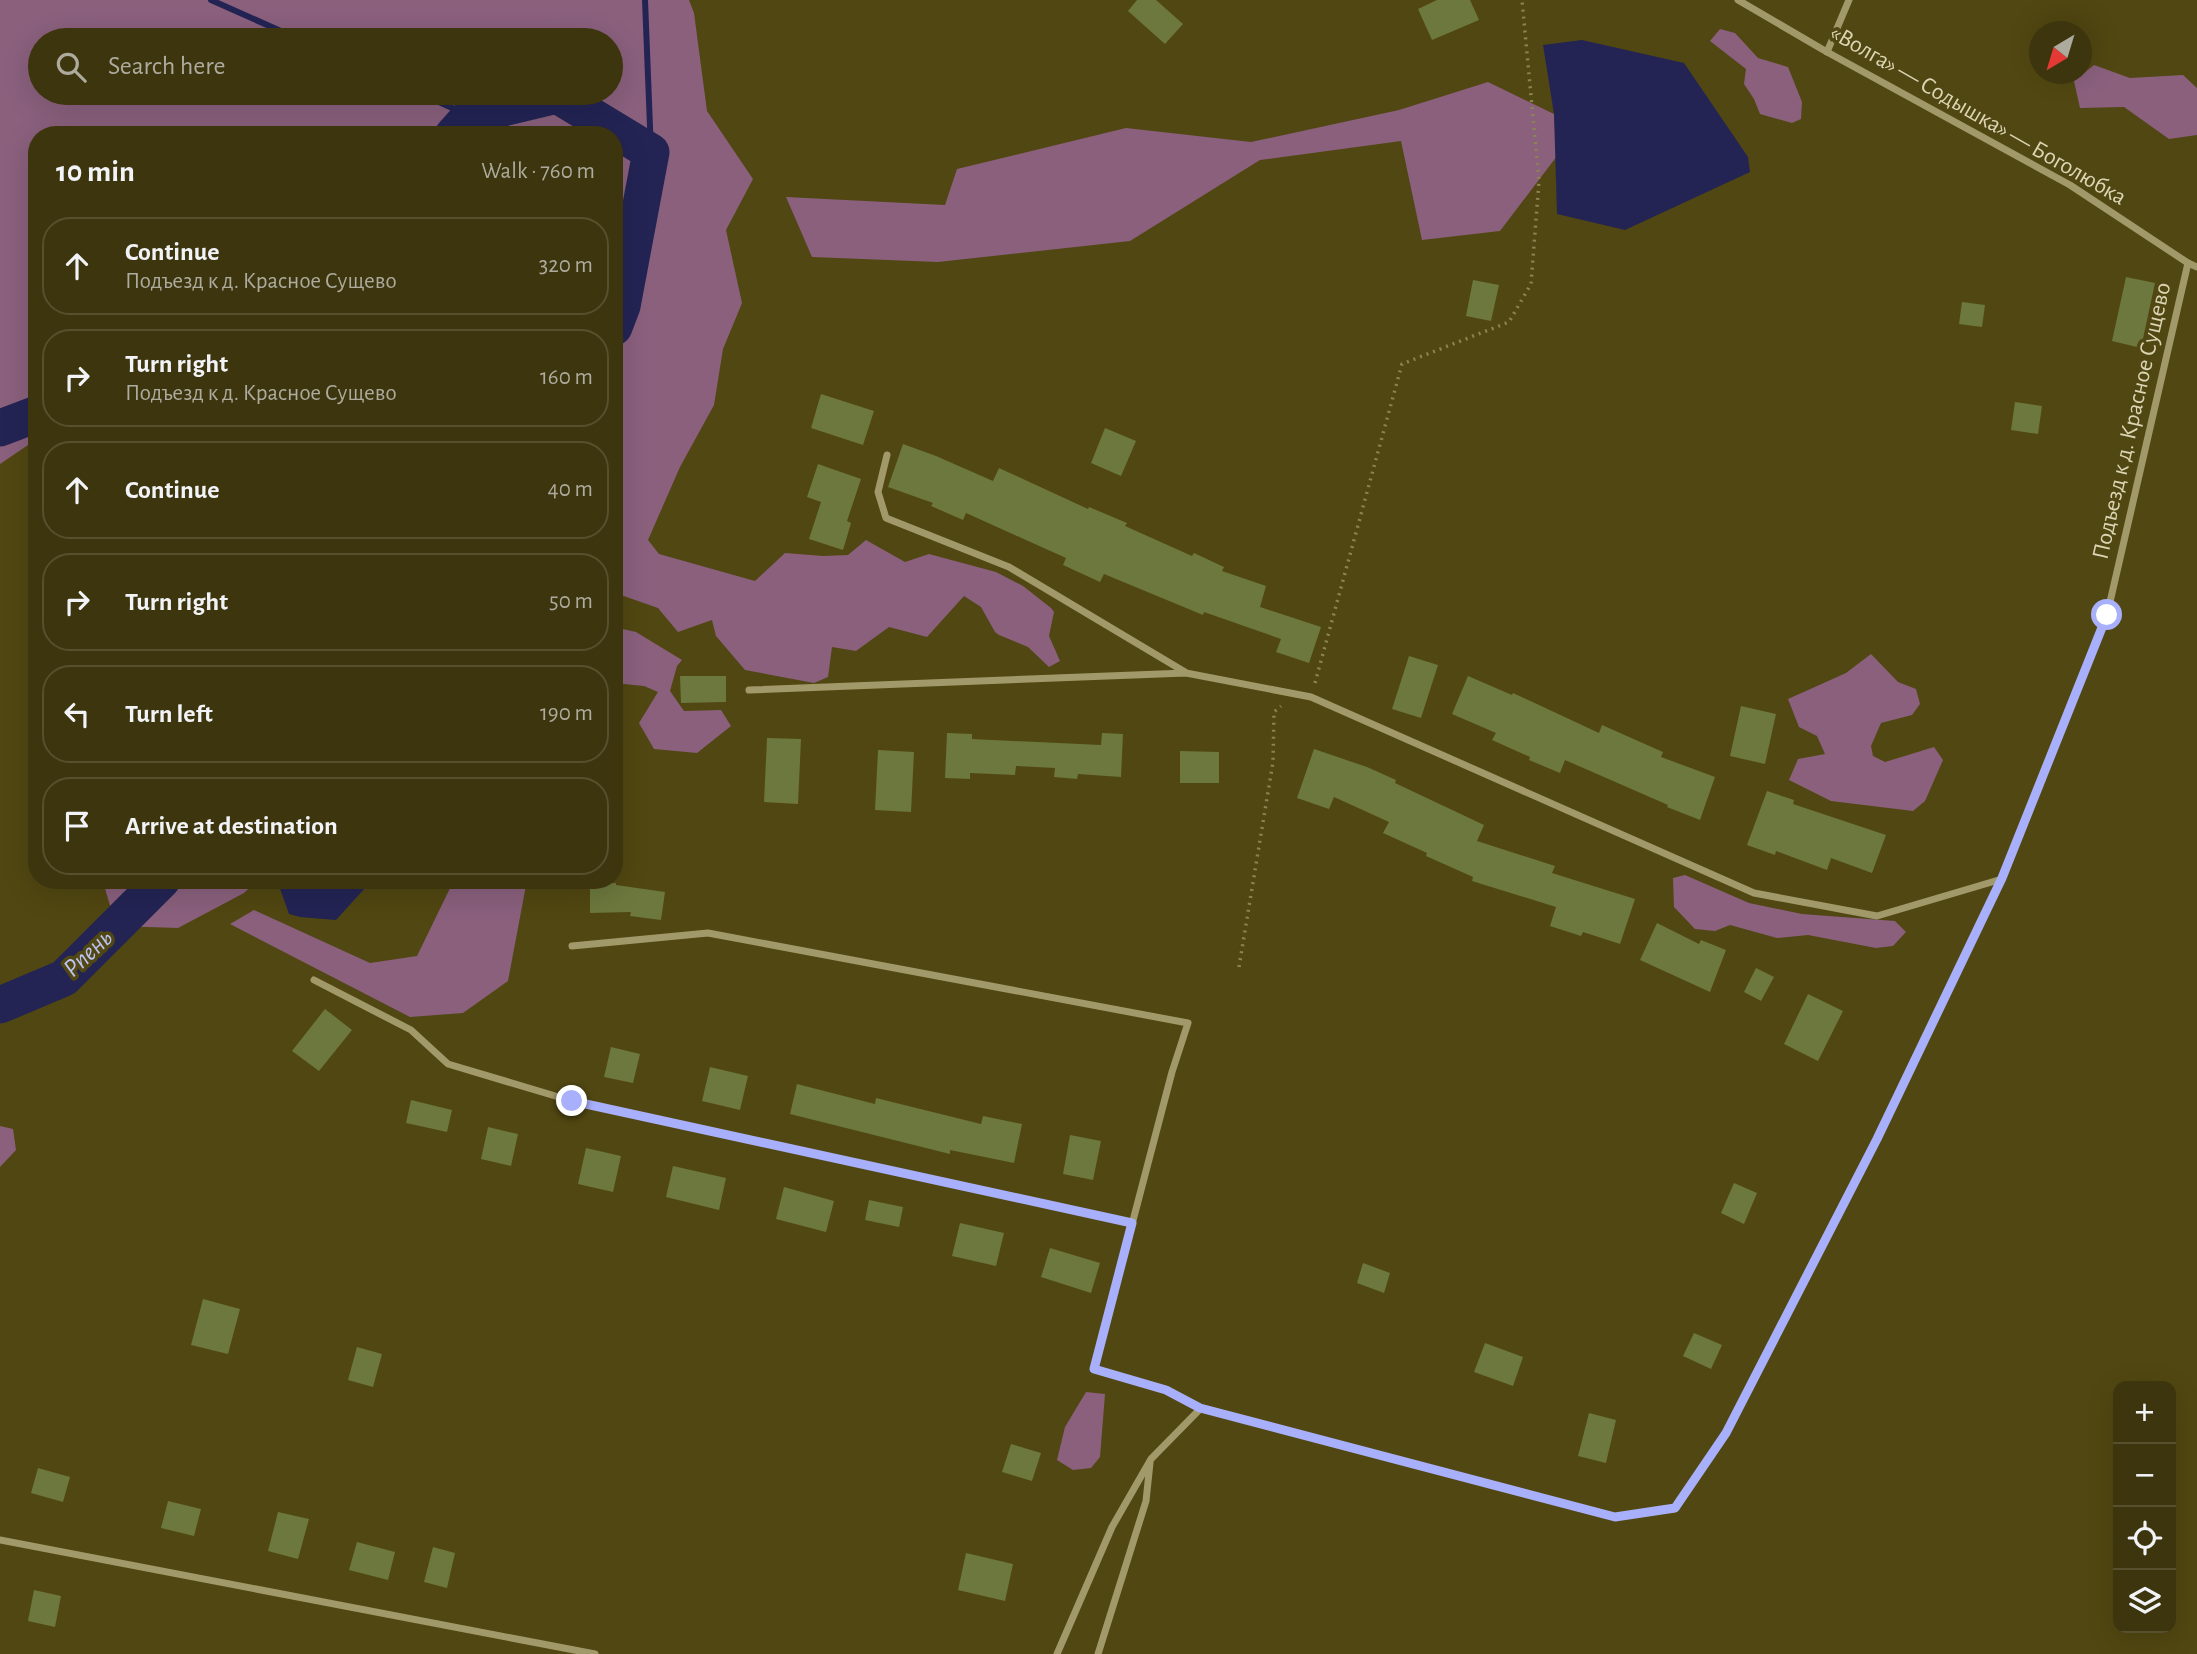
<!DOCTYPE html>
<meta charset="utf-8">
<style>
:root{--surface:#3d350e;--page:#48401c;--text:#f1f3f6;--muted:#adab9e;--line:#56502e}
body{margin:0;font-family:"Alegreya Sans",sans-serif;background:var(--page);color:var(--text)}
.controls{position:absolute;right:21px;bottom:21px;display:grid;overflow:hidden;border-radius:14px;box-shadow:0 7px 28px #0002}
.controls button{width:63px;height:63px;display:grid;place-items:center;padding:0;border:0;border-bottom:2px solid var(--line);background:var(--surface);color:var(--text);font:35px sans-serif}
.compass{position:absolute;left:2029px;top:21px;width:63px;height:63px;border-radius:50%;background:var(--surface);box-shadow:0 7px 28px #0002;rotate:218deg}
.stop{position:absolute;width:21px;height:21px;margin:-16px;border:5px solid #a8b0fc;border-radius:50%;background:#fff}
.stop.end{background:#a8b0fc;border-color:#fff;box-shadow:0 2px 7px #0008}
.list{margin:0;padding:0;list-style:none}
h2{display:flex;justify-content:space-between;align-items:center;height:91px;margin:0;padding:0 28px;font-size:30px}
h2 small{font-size:23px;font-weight:400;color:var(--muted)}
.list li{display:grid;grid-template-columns:46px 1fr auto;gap:21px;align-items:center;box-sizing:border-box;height:98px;margin:0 14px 14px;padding:0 14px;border:2px solid var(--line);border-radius:28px}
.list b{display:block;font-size:26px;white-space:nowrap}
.list p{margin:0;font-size:23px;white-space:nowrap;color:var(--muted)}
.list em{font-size:23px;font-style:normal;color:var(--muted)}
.icon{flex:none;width:38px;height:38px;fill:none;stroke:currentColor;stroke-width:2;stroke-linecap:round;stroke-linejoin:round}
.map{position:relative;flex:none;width:2197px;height:1654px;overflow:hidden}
.search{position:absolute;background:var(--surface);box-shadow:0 7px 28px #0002;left:28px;top:28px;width:595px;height:77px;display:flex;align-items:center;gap:18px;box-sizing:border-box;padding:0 24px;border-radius:38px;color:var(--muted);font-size:26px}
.panel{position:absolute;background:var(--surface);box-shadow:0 7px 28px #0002;left:28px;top:126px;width:595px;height:763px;border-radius:28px}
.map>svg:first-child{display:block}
.green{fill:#8a607d;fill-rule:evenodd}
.water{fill:#232454}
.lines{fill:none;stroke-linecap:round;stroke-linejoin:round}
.stream{stroke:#232454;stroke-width:6}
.river{stroke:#232454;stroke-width:37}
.building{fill:#6c783d}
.path{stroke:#8b8356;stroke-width:3.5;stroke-dasharray:2 5;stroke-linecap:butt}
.minor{stroke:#a2996a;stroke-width:7}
.route{stroke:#a8b0fc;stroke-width:9}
.labels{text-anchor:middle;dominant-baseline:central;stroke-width:7;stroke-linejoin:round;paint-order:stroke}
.street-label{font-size:24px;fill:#dbd5b4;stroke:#514712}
.water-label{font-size:26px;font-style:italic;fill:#bcc3f4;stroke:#514712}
</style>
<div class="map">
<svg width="2197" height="1654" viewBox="0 0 2197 1654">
<rect width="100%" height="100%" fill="#514712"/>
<g class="green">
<path d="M0 0H689L694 13 707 111 753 179 726 230 742 303 723 349 714 405 680 467 648 540 659 554 755 581 785 553 823 556 848 555 866 540 905 562 929 554 996 572 1023 586 1051 608 1054 612 1049 636 1060 661 1049 667 1028 647 999 635 995 632 981 607 964 596 927 637 889 627 856 651 832 647 828 677 814 683 745 670 716 636 712 620 678 632 658 608 618 594 614 608V135H37V439L0 464ZM40 40H611V93H40Z"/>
<path d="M1720 29 1735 33 1758 58 1788 67 1802 102 1801 119 1792 123 1760 114 1754 99 1744 84 1746 69 1710 41Z"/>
<path d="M2094 65 2130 78 2183 75 2197 88V135L2169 139 2124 107 2080 108 2074 81Z"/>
<path d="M1488 82 1554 114 1557 156 1500 231 1422 240 1401 141 1260 160 1130 241 938 262 812 257 786 197 945 205 957 169 1126 128 1251 142 1399 110Z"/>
<path d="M614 627 636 632 682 660 677 666 670 691 684 711 721 710 731 726 697 753 654 749 639 723 658 692 644 686 614 683Z"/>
<path d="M1871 654 1898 682 1916 689 1920 704 1912 715 1881 723 1871 746 1873 756 1885 762 1934 747 1943 760 1925 801 1913 811 1831 801 1789 780 1798 759 1825 754 1817 736 1799 727 1788 699 1846 673Z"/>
<path d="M1685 875 1749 903 1802 914 1895 921 1906 932 1893 946 1876 948 1808 935 1777 938 1730 925 1715 931 1695 929 1674 907 1673 878Z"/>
<path d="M108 880H258L244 893 178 928 116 926 104 885Z"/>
<path d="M454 880H527L508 981 463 1013 410 1017 230 924 254 910 370 963 417 956Z"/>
<path d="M0 1126 13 1129 16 1150 0 1167Z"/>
<path d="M1086 1392 1105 1394 1100 1457 1091 1468 1073 1470 1057 1460 1065 1427Z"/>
</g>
<g class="water">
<path d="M1582 40 1684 63 1748 157 1750 172 1625 230 1557 214 1554 114 1543 45Z"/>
<path d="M277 880H370L366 887 336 920 300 917 289 914Z"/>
</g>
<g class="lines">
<g class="stream">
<path d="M211 0 301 40"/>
<path d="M645 0 651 152"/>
<path d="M419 93 470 116"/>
</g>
<g class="river">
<path d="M453 135 470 116 557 95 651 152 622 306 614 327"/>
<path d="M0 428 37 414"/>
<path d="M0 1005 64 978 162 880"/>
</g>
</g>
<g class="building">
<path d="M1137 0H1156L1183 24 1165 44 1128 11Z"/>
<path d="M1437 0H1470L1479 20 1432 40 1418 9Z"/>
<path d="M2126 277 2155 283 2141 348 2112 341Z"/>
<path d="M1473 280 1499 285 1491 321 1466 316Z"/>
<path d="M1962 302 1985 305 1982 327 1959 324Z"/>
<path d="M821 394 874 411 863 445 811 428Z"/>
<path d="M2015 402 2042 406 2038 434 2011 430Z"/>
<path d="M1105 428 1136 441 1121 476 1091 463Z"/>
<path d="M903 444 936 456 993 481 999 468 1088 509 1089 507 1127 523 1125 526 1192 556 1194 553 1224 567 1222 571 1266 586 1260 607 1321 627 1309 663 1276 652 1281 639 1204 612 1203 615 1104 574 1100 582 1063 565 1066 558 966 513 963 520 931 506 933 503 888 487Z"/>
<path d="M818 464 861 479 847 521 851 523 843 550 809 539 821 502 807 497Z"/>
<path d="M1409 656 1438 665 1421 718 1392 709Z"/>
<path d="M680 676H726V702L681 703Z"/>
<path d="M1468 676 1512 695 1513 693 1599 733 1602 725 1663 752 1661 757 1715 777 1700 820 1667 807 1668 805 1565 760 1560 773 1529 760 1530 757 1492 740 1496 733 1452 714Z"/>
<path d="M1741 706 1776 714 1765 764 1730 756Z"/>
<path d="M947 733 972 734V739L1101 745 1102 733 1123 734 1121 777 1078 774 1077 779 1054 777 1055 768 1016 766 1015 775 970 773V779L945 778Z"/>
<path d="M767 738 801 739 798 804 764 802Z"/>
<path d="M1314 749 1367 767 1396 780 1395 783 1484 825 1477 841 1555 866 1552 873 1635 899 1620 944 1583 932 1581 936 1550 926 1556 907 1472 881 1473 877 1426 856 1427 853 1383 833 1389 822 1334 797 1329 809 1297 798Z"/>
<path d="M878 750 914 752 911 812 875 810Z"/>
<path d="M1180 751 1219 752V783H1180Z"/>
<path d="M1767 791 1794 800 1793 804 1886 835 1872 873 1831 858 1827 870 1776 851 1775 855 1747 845Z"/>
<path d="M616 883V885L665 892 661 920 630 916 631 912 590 913V884Z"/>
<path d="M1657 923 1699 944 1701 940 1726 950 1710 992 1640 960Z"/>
<path d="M1756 968 1774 977 1761 1001 1744 992Z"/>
<path d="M1808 994 1843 1011 1818 1061 1784 1044Z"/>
<path d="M325 1009 352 1030 319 1071 292 1051Z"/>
<path d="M611 1047 640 1054 633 1083 604 1077Z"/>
<path d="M710 1067 748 1076 740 1110 702 1101Z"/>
<path d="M797 1084 875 1104 876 1098 981 1124 983 1116 1022 1124 1014 1163 950 1150V1154L790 1114Z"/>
<path d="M411 1100 452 1110 447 1132 406 1123Z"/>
<path d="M488 1127 518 1134 511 1166 481 1159Z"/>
<path d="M1070 1135 1101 1141 1093 1180 1063 1174Z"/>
<path d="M586 1148 621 1156 613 1192 578 1184Z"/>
<path d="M673 1166 726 1178 719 1210 666 1197Z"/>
<path d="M1734 1183 1757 1193 1744 1224 1721 1213Z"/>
<path d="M784 1187 834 1201 826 1232 776 1219Z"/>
<path d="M869 1200 903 1207 899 1227 865 1220Z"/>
<path d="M960 1223 1004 1233 996 1266 952 1256Z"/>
<path d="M1050 1248 1100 1263 1091 1293 1041 1277Z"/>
<path d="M1363 1263 1390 1273 1384 1293 1357 1283Z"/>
<path d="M203 1299 240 1309 228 1354 191 1345Z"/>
<path d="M1694 1333 1722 1345 1711 1369 1683 1356Z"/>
<path d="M1485 1343 1523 1357 1513 1386 1474 1372Z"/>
<path d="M357 1347 382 1354 373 1387 348 1380Z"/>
<path d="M1589 1413 1616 1420 1606 1463 1578 1456Z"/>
<path d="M1011 1444 1041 1453 1032 1481 1002 1472Z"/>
<path d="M38 1468 70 1477 63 1502 31 1493Z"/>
<path d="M168 1501 201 1509 194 1536 161 1528Z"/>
<path d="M278 1512 309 1519 298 1559 268 1551Z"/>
<path d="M357 1542 395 1552 388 1580 349 1570Z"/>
<path d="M433 1547 455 1553 447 1588 424 1582Z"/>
<path d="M966 1553 1013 1564 1005 1601 958 1590Z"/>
<path d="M34 1590 61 1596 55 1627 28 1621Z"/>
</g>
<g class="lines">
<g class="path">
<path d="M1315 683 1402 364 1509 322 1531 284 1539 181 1522 0"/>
<path d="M1239 967 1273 762 1274 712 1281 706"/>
</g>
<g class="minor">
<path d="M1738 0 1827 52 2070 185 2188 263 2197 267"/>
<path d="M1827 52 1849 0"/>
<path d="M887 455 878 492 886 518 1009 567 1185 672"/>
<path d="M749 690 1186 673 1311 697 1754 893 1877 916 2002 879"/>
<path d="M572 946 708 933 1188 1023 1172 1072 1094 1369 1166 1390 1201 1408 1615 1517 1675 1508 1726 1433 1877 1139 2002 879 2107 615 2188 263"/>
<path d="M314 980 411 1030 448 1064 572 1101 1132 1223"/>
<path d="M0 1540 595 1654"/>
<path d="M1057 1654 1112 1527 1151 1459 1201 1408"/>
<path d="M1098 1654 1146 1501 1150 1463"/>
</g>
</g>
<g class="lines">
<path class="route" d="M572 1101 1132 1223 1094 1369 1166 1390 1200 1408 1615 1517 1675 1508 1726 1433 1877 1139 2002 878 2107 615"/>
</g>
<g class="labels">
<g class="street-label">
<text transform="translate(1978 115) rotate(30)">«Волга» — Содышка» — Боголюбка</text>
<text transform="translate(2132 421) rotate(-77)">Подъезд к д. Красное Сущево</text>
</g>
<g class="water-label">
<text transform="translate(88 953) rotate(-43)">Рпень</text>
</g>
</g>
</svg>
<div class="controls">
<button>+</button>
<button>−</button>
<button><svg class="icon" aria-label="locate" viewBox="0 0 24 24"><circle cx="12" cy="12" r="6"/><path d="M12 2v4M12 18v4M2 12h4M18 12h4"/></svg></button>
<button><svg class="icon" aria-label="layers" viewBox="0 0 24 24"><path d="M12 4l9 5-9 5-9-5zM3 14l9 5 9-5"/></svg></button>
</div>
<svg class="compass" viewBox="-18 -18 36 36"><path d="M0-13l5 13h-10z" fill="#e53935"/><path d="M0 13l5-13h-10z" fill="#adab9e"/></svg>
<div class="stop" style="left:2107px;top:615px"></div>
<div class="stop end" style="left:572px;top:1101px"></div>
<div class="search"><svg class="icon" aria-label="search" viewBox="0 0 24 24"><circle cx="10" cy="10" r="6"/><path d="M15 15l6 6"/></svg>Search here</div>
<section class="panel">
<h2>10 min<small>Walk · 760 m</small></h2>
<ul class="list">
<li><svg class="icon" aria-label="ahead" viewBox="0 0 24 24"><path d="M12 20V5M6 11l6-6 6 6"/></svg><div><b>Continue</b><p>Подъезд к д. Красное Сущево</p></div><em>320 m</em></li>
<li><svg class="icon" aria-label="right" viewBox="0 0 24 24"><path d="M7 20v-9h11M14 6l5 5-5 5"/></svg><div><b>Turn right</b><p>Подъезд к д. Красное Сущево</p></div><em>160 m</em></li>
<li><svg class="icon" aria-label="ahead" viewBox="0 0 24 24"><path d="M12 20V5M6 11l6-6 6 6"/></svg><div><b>Continue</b></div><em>40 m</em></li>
<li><svg class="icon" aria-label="right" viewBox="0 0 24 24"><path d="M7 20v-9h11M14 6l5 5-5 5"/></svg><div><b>Turn right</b></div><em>50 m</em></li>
<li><svg class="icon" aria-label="left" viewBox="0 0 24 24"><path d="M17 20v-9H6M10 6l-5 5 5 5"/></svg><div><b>Turn left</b></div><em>190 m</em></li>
<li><svg class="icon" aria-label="arrive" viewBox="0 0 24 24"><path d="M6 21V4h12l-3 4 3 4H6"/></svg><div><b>Arrive at destination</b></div></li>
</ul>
</section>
</div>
